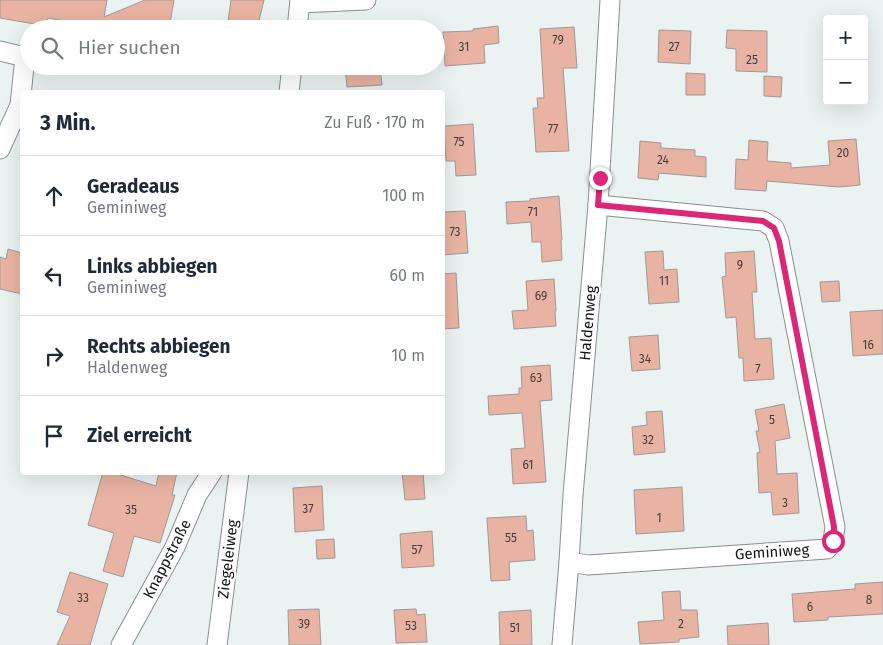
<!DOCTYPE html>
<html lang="de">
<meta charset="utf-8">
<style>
:root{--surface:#fff;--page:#f2f2f3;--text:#1f2937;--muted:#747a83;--line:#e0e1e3}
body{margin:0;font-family:"Fira Sans",sans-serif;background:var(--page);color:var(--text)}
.controls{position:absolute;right:15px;top:15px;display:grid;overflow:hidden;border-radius:5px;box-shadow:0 5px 20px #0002}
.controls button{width:45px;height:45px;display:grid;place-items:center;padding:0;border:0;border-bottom:1px solid var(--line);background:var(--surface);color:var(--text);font:25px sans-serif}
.stop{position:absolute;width:15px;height:15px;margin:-11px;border:4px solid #db2777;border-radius:50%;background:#fff}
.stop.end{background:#db2777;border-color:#fff;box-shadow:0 1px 5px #0008}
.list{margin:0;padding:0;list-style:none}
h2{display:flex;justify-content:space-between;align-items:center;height:65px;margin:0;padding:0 20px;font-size:21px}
h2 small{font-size:16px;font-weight:400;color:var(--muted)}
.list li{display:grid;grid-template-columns:32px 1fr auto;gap:15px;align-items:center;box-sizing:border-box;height:80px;padding:0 20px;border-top:1px solid var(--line)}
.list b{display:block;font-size:19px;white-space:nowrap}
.list p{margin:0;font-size:16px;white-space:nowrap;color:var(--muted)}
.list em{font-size:16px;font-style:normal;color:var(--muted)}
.icon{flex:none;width:28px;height:28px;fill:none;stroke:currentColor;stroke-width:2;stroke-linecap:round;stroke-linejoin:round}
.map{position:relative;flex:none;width:883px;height:645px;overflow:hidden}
.search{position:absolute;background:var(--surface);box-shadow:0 5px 20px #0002;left:20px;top:20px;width:425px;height:55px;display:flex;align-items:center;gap:12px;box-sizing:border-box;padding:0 18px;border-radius:28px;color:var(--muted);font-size:19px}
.panel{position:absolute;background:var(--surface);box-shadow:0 5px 20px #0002;left:20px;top:90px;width:425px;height:385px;border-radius:5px}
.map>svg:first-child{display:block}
.building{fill:#e9b3a3;stroke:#9f9997}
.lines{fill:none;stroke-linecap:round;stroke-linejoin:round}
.street-casing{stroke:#888f8f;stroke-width:21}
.street{stroke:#fff;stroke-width:19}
.route{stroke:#db2777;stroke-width:6}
.labels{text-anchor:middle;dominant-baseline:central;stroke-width:4.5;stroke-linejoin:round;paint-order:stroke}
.number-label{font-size:12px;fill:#483c38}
.street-label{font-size:15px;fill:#121415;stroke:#fff}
</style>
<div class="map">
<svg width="883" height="645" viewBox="0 0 883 645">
<rect width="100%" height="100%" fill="#ebf2f2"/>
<g class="building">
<path d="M0 0H107L104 17 145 0H174L169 29H141L103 22 102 27 48 18 46 26 0 18Z"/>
<path d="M231 0H264L257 29H227Z"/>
<path d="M498 26 499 43 484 45 485 63 445 66 443 32 473 31V29Z"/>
<path d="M574 27 577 68H563L569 151 536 152 533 108H538L537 98H544L540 29Z"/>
<path d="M659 30 691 31 690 64 658 62Z"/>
<path d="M727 30 767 31V72L736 71V49L726 48Z"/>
<path d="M345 66H380L382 85 347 87Z"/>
<path d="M686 73 705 74V95H686Z"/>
<path d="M764 76 782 77 781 97 764 96Z"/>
<path d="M473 124 476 175 456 176 455 161H446L444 126Z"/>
<path d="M856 139 860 185 839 187 767 181 766 191 735 189 736 159 748 160 749 140 768 142 767 161 791 163V168L830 165 828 141Z"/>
<path d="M640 141 661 143V148L695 150V156L706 157V177L659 173 658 180 638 178Z"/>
<path d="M559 196 562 240H561L562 260 542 262 541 242H532L531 222 507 224 506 202 530 201V199Z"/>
<path d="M465 211 468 253 442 255V212Z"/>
<path d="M8 249 22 253V294L0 289V257L6 259Z"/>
<path d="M663 251 664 270 677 269 679 302 649 304 645 252Z"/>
<path d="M754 251 757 292H752L755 339 771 338 774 379 744 381 743 358H739L736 317 726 318 722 277 726 276 725 253Z"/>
<path d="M456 273 459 328 442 329V274Z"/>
<path d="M554 279 556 311H555L556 326 514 329 512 311 528 310 526 281Z"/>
<path d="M839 281 840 301 822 302 820 282Z"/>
<path d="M883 310V354L853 356 850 312Z"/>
<path d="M658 335 660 369 632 371 629 337Z"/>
<path d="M550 365 552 400 540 401 546 482 513 484 511 449 525 448 522 413 489 415 488 396 519 394V388H522L521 367Z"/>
<path d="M784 404 790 438 775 441 777 474 797 473 799 513 773 515 771 492 759 493 757 453 760 452 756 431H759L755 410Z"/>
<path d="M662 411 665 452 634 455 632 427 647 425 646 412Z"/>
<path d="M103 472H111L156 486 159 472H177L172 495H175L160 543 134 536 123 577 103 571 114 533 88 525Z"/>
<path d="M402 472H423L425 499 405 500Z"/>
<path d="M322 486 324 530 295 532 293 488Z"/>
<path d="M682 487 684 531 636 534 634 490Z"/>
<path d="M526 516 527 531 533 530 535 560 509 562 510 580 491 581 487 518Z"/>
<path d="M432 531 434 566 402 568 400 534Z"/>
<path d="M334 539 335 558 317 559 316 540Z"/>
<path d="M70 572 108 584 90 645H57L70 616 57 612Z"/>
<path d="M883 582V614L828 617V620L794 622 792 594 855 589V584Z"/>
<path d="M680 591 681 610H697L699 637 679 639V642L640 644 638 622 664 620 662 592Z"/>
<path d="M319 609 321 645H289L288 610Z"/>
<path d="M416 609 417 615 425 614 427 642 396 643 394 610Z"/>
<path d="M531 610 532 645H500L499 612Z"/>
<path d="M768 623 769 645H728L727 626Z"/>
</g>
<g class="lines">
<defs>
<g id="street">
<path d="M300 3 366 0"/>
<path d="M297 29 300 0"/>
<path d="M0 51 25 57 20 105 0 149"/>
<path d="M289 92 292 66"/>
<path d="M569 562 588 565 827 549 833 541 835 527 779 241 774 228 763 221 598 205"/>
<path d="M121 645 175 547 197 495 212 472"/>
<path d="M217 645 239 472"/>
<path d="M562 645 569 562 573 495 598 205 610 0"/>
</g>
</defs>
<use href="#street" class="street-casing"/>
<use href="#street" class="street"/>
</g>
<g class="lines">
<path class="route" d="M600 178 598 205 763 221 774 228 779 241 834 527 833 541"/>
</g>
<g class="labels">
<g class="number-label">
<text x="558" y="40">79</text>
<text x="464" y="47">31</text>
<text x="674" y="47">27</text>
<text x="752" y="60">25</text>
<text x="553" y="129">77</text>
<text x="459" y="142">75</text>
<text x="843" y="153">20</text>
<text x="663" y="160">24</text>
<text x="533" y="212">71</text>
<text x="455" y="232">73</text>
<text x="740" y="265">9</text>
<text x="664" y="281">11</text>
<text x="541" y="296">69</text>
<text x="868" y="345">16</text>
<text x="645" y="359">34</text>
<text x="758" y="369">7</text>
<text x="536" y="378">63</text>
<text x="772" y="420">5</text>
<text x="648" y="440">32</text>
<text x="528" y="465">61</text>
<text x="785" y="503">3</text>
<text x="308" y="509">37</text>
<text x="131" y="510">35</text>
<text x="659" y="518">1</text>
<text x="511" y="538">55</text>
<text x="417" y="550">57</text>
<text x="83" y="598">33</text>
<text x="869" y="600">8</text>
<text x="810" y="607">6</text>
<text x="304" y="624">39</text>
<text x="681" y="624">2</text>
<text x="411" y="626">53</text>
<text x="515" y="628">51</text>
</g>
<g class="street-label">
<text transform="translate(588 323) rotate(-85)">Haldenweg</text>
<text transform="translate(772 552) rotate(-4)">Geminiweg</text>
<text transform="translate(167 559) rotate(-63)">Knappstraße</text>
<text transform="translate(228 559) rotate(-83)">Ziegeleiweg</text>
</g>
</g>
</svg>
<div class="controls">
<button>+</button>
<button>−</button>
</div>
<div class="stop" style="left:833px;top:541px"></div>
<div class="stop end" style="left:600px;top:178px"></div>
<div class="search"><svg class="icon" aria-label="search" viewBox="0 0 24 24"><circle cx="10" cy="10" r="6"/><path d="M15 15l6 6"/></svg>Hier suchen</div>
<section class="panel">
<h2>3 Min.<small>Zu Fuß · 170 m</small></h2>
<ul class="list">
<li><svg class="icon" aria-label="ahead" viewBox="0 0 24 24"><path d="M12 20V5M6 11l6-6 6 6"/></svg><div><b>Geradeaus</b><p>Geminiweg</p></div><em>100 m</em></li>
<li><svg class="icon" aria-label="left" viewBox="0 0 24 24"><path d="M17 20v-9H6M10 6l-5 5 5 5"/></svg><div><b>Links abbiegen</b><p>Geminiweg</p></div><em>60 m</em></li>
<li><svg class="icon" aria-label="right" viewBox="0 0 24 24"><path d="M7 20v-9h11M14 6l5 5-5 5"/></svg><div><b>Rechts abbiegen</b><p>Haldenweg</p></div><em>10 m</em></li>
<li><svg class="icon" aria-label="arrive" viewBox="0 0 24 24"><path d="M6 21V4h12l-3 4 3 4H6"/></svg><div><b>Ziel erreicht</b></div></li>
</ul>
</section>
</div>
